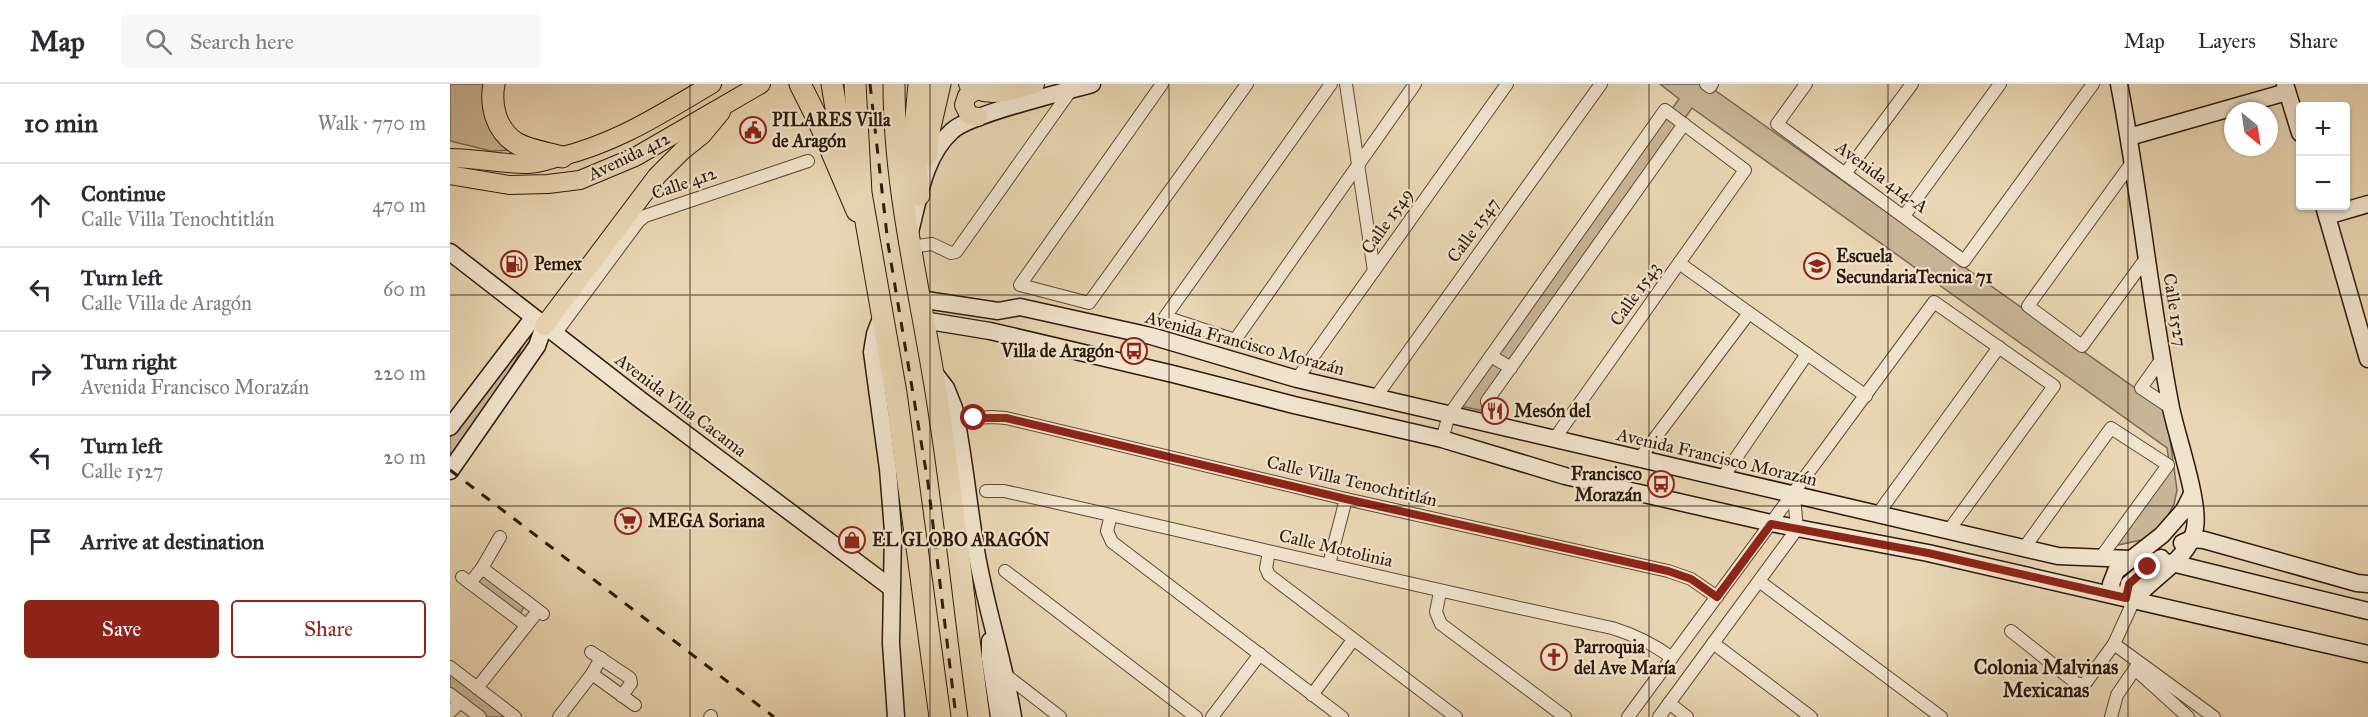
<!DOCTYPE html>
<meta charset="utf-8">
<style>
:root{--surface:#fff;--page:#f7f7f7;--text:#2b2b33;--muted:#7c7c81;--line:#e1e1e2;--accent:#8f2418}
body{margin:0;font-family:"IM FELL Great Primer",serif;background:var(--page);color:var(--text)}
.controls{position:absolute;right:18px;top:18px;display:grid;overflow:hidden;border-radius:6px;box-shadow:0 2px 4px #0004}
.controls button{width:54px;height:54px;display:grid;place-items:center;padding:0;border:0;border-bottom:2px solid var(--line);background:var(--surface);color:var(--text);font:30px sans-serif}
.compass{position:absolute;left:1774px;top:18px;width:54px;height:54px;border-radius:50%;background:var(--surface);box-shadow:0 2px 4px #0004;rotate:150deg}
.stop{position:absolute;width:18px;height:18px;margin:-14px;border:4px solid #8f2418;border-radius:50%;background:#fff}
.stop.end{background:#8f2418;border-color:#fff;box-shadow:0 2px 6px #0008}
.list{margin:0;padding:0;list-style:none}
h2{display:flex;justify-content:space-between;align-items:center;height:78px;margin:0;padding:0 24px;font-size:26px}
h2 small{font-size:20px;font-weight:400;color:var(--muted)}
.list li{display:grid;grid-template-columns:39px 1fr auto;gap:18px;align-items:center;box-sizing:border-box;height:84px;padding:0 24px;border-top:2px solid var(--line)}
.list b{display:block;font-size:22px;white-space:nowrap}
.list p{margin:0;font-size:20px;white-space:nowrap;color:var(--muted)}
.list em{font-size:20px;font-style:normal;color:var(--muted)}
.actions{display:flex;gap:12px;padding:18px 24px}
.actions a{flex:1;padding:14px 0;border:2px solid var(--accent);border-radius:6px;text-align:center;font-size:21px;color:var(--accent)}
.actions .main{background:var(--accent);color:#fff}
.icon{flex:none;width:33px;height:33px;fill:none;stroke:currentColor;stroke-width:2;stroke-linecap:round;stroke-linejoin:round}
.map{position:relative;flex:none;width:1918px;height:633px;overflow:hidden}
header{display:flex;align-items:center;gap:36px;box-sizing:border-box;height:84px;padding:0 30px;background:var(--surface);border-bottom:2px solid var(--line)}
header strong{font-size:28px}
nav{display:flex;gap:33px;margin-inline-start:auto;font-size:21px}
.search{width:420px;height:54px;background:var(--page);display:flex;align-items:center;gap:15px;box-sizing:border-box;padding:0 21px;border-radius:6px;color:var(--muted);font-size:22px}
main{display:flex}
aside{flex:1;background:var(--surface)}
.map>svg:first-child{display:block}
.green{fill:#c9b698;stroke:#7a6852;stroke-width:1.5}
.lines{fill:none;stroke-linecap:round;stroke-linejoin:round}
.street-casing{stroke:#5b4937;stroke-width:14}
.secondary-casing{stroke:#2c1a0d;stroke-width:19}
.primary-casing{stroke:#2c1a0d;stroke-width:20}
.highway-casing{stroke:#2c1a0d;stroke-width:23}
.street{stroke:#f1e4ce;stroke-width:12}
.secondary{stroke:#f1e4ce;stroke-width:16}
.primary{stroke:#e9d6b4;stroke-width:18}
.highway{stroke:#e9d6b4;stroke-width:21}
.rail{stroke:#2c1a0d;stroke-width:3;stroke-dasharray:10 10;stroke-linecap:butt}
.route{stroke:#8f2418;stroke-width:8}
.grid{fill:none;stroke:#2c1a0d;stroke-width:1.5;stroke-opacity:0.55}
.labels{text-anchor:middle;dominant-baseline:central;stroke-width:4.5;stroke-linejoin:round;paint-order:stroke}
.poi-label{font-size:18px;font-weight:bold;fill:#2c1a0d;stroke:#f1e4ce;text-anchor:start}
.street-label{font-size:18px;fill:#2c1a0d;stroke:#f1e4ce}
.neighbourhood-label{font-size:20px;font-weight:bold;fill:#2c1a0d;stroke:#f1e4ce}
</style>
<header>
<strong>Map</strong>
<div class="search"><svg class="icon" aria-label="search" viewBox="0 0 24 24"><circle cx="10" cy="10" r="6"/><path d="M15 15l6 6"/></svg>Search here</div>
<nav><a>Map</a><a>Layers</a><a>Share</a></nav>
</header>
<main>
<aside>
<h2>10 min<small>Walk · 770 m</small></h2>
<ul class="list">
<li><svg class="icon" aria-label="ahead" viewBox="0 0 24 24"><path d="M12 20V5M6 11l6-6 6 6"/></svg><div><b>Continue</b><p>Calle Villa Tenochtitlán</p></div><em>470 m</em></li>
<li><svg class="icon" aria-label="left" viewBox="0 0 24 24"><path d="M17 20v-9H6M10 6l-5 5 5 5"/></svg><div><b>Turn left</b><p>Calle Villa de Aragón</p></div><em>60 m</em></li>
<li><svg class="icon" aria-label="right" viewBox="0 0 24 24"><path d="M7 20v-9h11M14 6l5 5-5 5"/></svg><div><b>Turn right</b><p>Avenida Francisco Morazán</p></div><em>220 m</em></li>
<li><svg class="icon" aria-label="left" viewBox="0 0 24 24"><path d="M17 20v-9H6M10 6l-5 5 5 5"/></svg><div><b>Turn left</b><p>Calle 1527</p></div><em>20 m</em></li>
<li><svg class="icon" aria-label="arrive" viewBox="0 0 24 24"><path d="M6 21V4h12l-3 4 3 4H6"/></svg><div><b>Arrive at destination</b></div></li>
</ul>
<div class="actions"><a class="main">Save</a><a>Share</a></div>
</aside>
<div class="map">
<svg width="1918" height="633" viewBox="0 0 1918 633">
<rect width="100%" height="100%" fill="#e9d6b4"/>
<filter id="stains"><feTurbulence type="fractalNoise" baseFrequency=".00333" numOctaves="4"/><feColorMatrix values="0 0 0 0 .2 0 0 0 0 .09 0 0 0 0 .02 0 0 0 .5 -.17"/></filter>
<radialGradient id="worn" r=".72"><stop offset=".6" stop-color="#630" stop-opacity="0"/><stop offset="1" stop-color="#630" stop-opacity=".3"/></radialGradient>
<g class="green">
<path d="M0 0H34C31 33 38 48 64 66L41 67 0 57Z"/>
<path d="M1210 0H1260L1259 2 1716 326 1727 406 1724 420 1713 441 1692 456 1663 462 1720 383 1717 364 1242 24 1034 315V327L1010 322 1229 15Z"/>
<path d="M73 259 69 270 45 312 0 375V353Z"/>
<path d="M34 491 75 521 70 530 27 499Z"/>
<path d="M0 589 58 633H36L0 606Z"/>
</g>
<g class="lines">
<defs>
<g id="street">
<path d="M712 0 570 201 639 219 797 0"/>
<path d="M881 0 715 233 785 256 965 0"/>
<path d="M896 0 924 187"/>
<path d="M1256 0 1260 3 1262 0"/>
<path d="M1356 0 1327 40 1514 177 1643 0"/>
<path d="M1683 77 1578 222 1632 262 1697 173"/>
<path d="M1395 90 1462 0"/>
<path d="M1454 132 1550 0"/>
<path d="M460 163 482 160 501 169 506 168 621 6"/>
<path d="M1229 179 1416 312"/>
<path d="M105 250 188 138 195 132 358 77"/>
<path d="M1041 272 1061 284"/>
<path d="M1713 273 1691 304 1721 324"/>
<path d="M847 295 1057 0"/>
<path d="M925 314 1151 0"/>
<path d="M524 334 541 333 556 334 896 415 1218 487 1241 495 1267 513"/>
<path d="M1043 341 1037 317 1234 40"/>
<path d="M992 355 999 331 1215 26 1295 86 1105 354"/>
<path d="M1190 374 1299 229"/>
<path d="M1273 393 1357 270"/>
<path d="M536 407H554C757 452 959 501 1162 544 1185 551 1202 559 1222 574"/>
<path d="M661 431 657 447 662 458 892 633"/>
<path d="M1427 431 1549 263"/>
<path d="M1574 464 1661 344 1718 381 1651 473"/>
<path d="M819 468 816 484 819 491 1006 633"/>
<path d="M879 480 896 415"/>
<path d="M32 484 93 530"/>
<path d="M555 487 746 633"/>
<path d="M12 493 76 541"/>
<path d="M1309 497 1491 633"/>
<path d="M20 499 32 484 50 453"/>
<path d="M990 508 986 528 991 540 1115 633"/>
<path d="M1561 547 1626 599 1634 601 1664 560 1684 516"/>
<path d="M1263 559 1361 633"/>
<path d="M1664 560 1764 633"/>
<path d="M141 568 180 594 181 599 172 612"/>
<path d="M0 583 65 633"/>
<path d="M1685 585 1738 633"/>
<path d="M142 590 185 621"/>
<path d="M557 592 610 633"/>
<path d="M27 604 88 527"/>
<path d="M0 610 30 633"/>
<path d="M862 611 903 556"/>
<path d="M1219 619 1237 633"/>
<path d="M0 628 10 618"/>
<path d="M109 633 142 590 151 574"/>
<path d="M260 633 261 632"/>
<path d="M762 633 810 570"/>
<path d="M1178 633 1484 218 1604 302 1499 446"/>
<path d="M1209 633 1347 445 1344 411"/>
<path d="M1661 633 1667 611 1689 579"/>
</g>
<g id="secondary">
<path d="M1669 0C1690 107 1700 217 1721 324 1727 353 1750 419 1745 444 1740 475 1702 493 1684 516"/>
<path d="M1835 0 1850 49"/>
<path d="M1679 53 1837 8"/>
<path d="M1874 122 1918 275"/>
<path d="M1877 132 1918 120"/>
<path d="M460 148C469 114 474 72 502 47 520 30 614 8 642 0"/>
<path d="M0 168 192 317 440 503"/>
<path d="M469 215 548 227 570 223 701 252 847 295 1608 472 1681 475 1722 479 1918 527"/>
<path d="M432 232 425 250 422 268 438 385 443 447 441 559 446 633"/>
<path d="M473 236 540 247 723 290 844 321 992 355 1115 392 1321 439 1478 469 1918 570"/>
<path d="M483 287 496 304 504 324C514 371 518 419 526 466 535 522 554 576 563 633"/>
<path d="M0 343 83 234"/>
<path d="M0 387 87 262 94 242"/>
<path d="M1732 459 1741 455 1754 456 1907 499 1918 500"/>
<path d="M1663 510 1661 500 1666 487 1712 451 1734 426 1742 410"/>
<path d="M1676 514 1679 500 1711 474"/>
<path d="M540 557V575L549 633"/>
</g>
<g id="primary">
<path d="M518 0C536 17 563 6 585 0"/>
<path d="M525 7 517 12 514 21 519 31 528 33"/>
<path d="M0 74C26 74 51 80 78 80 88 80 99 76 109 73 167 59 211 30 262 0"/>
<path d="M0 91 59 101 98 100 130 96 185 73 311 0"/>
<path d="M94 242 207 92 232 67 252 51 271 28"/>
</g>
<g id="highway">
<path d="M44 0C40 22 46 46 66 59 78 66 98 69 112 73"/>
<path d="M350 0 369 38 407 127"/>
<path d="M382 0 386 24 401 72"/>
<path d="M405 0 411 109 446 309 490 633"/>
<path d="M444 0C444 111 473 218 489 327 505 429 515 531 529 633"/>
<path d="M477 71 478 52 490 0"/>
<path d="M469 111 464 55 469 0"/>
</g>
</defs>
<use href="#street" class="street-casing"/>
<use href="#secondary" class="secondary-casing"/>
<use href="#primary" class="primary-casing"/>
<use href="#highway" class="highway-casing"/>
<use href="#street" class="street"/>
<use href="#secondary" class="secondary"/>
<use href="#primary" class="primary"/>
<use href="#highway" class="highway"/>
<g class="rail">
<path d="M420 0 438 160 478 399 506 633"/>
<path d="M0 386 324 633"/>
</g>
</g>
<g class="lines">
<path class="route" d="M524 334H556L896 415 1218 487 1241 495 1267 513 1321 440 1478 469 1676 514 1679 500 1698 483"/>
</g>
<path class="grid" d="M240 0V633M480 0V633M719 0V633M959 0V633M1199 0V633M1438 0V633M1678 0V633M0 211H1918M0 422H1918"/>
<defs>
<symbol id="civic-ring" viewBox="-11 -11 22 22"><circle r="9.5" fill="#f1e4ce" stroke="#8f2418" stroke-width="1.5"/><path d="M-.6-6.5H3V-4.5H.6V-3L4-1V1h2V6H-6V1h2V-1L-.6-3ZM-1.2 2.5V6h2.4V2.5Z" fill="#8f2418"/></symbol>
<symbol id="fuel-ring" viewBox="-11 -11 22 22"><circle r="9.5" fill="#f1e4ce" stroke="#8f2418" stroke-width="1.5"/><path d="M-5.5-6h7V0h2V4h1.3V-2.5L3-4.5l.8-.8L6-3V5H2.5V1h-1V6h-7ZM-4.2-4.7v3.2H.2V-4.7Z" fill="#8f2418"/></symbol>
<symbol id="school-ring" viewBox="-11 -11 22 22"><circle r="9.5" fill="#f1e4ce" stroke="#8f2418" stroke-width="1.5"/><path d="M0-5L7-2L0 1L-7-2ZM-4 1L0 2.5L4 1V4Q0 6-4 4Z" fill="#8f2418"/></symbol>
<symbol id="bus-ring" viewBox="-11 -11 22 22"><circle r="9.5" fill="#f1e4ce" stroke="#8f2418" stroke-width="1.5"/><path d="M-5-6H5V4H4V6H2V4H-2V6H-4V4H-5ZM-3.5-4V0h7V-4ZM-3.5 1.2v1.5H-2V1.2ZM2 1.2v1.5H3.5V1.2Z" fill="#8f2418"/></symbol>
<symbol id="restaurant-ring" viewBox="-11 -11 22 22"><circle r="9.5" fill="#f1e4ce" stroke="#8f2418" stroke-width="1.5"/><path d="M-5-6h1v4h1v-4h1v4h1v-4h1v5L-1.5 .5V6h-2V.5L-5-1ZM5-6V6H3V1.5H1.5Q1.5-4 5-6Z" fill="#8f2418"/></symbol>
<symbol id="supermarket-ring" viewBox="-11 -11 22 22"><circle r="9.5" fill="#f1e4ce" stroke="#8f2418" stroke-width="1.5"/><path d="M-6-5.5h2.5l.6 2H6L4.5 2H-2.5L-4.4-4H-6ZM-1.5 3.2a1.3 1.3 0 1 0 .1 0ZM3 3.2a1.3 1.3 0 1 0 .1 0Z" fill="#8f2418"/></symbol>
<symbol id="shop-ring" viewBox="-11 -11 22 22"><circle r="9.5" fill="#f1e4ce" stroke="#8f2418" stroke-width="1.5"/><path d="M-5-2.5h2.3a2.7 3.5 0 0 1 5.4 0H5L5.5 6h-11ZM-1.5-2.5h3a1.5 2.3 0 0 0-3 0Z" fill="#8f2418"/></symbol>
<symbol id="church-ring" viewBox="-11 -11 22 22"><circle r="9.5" fill="#f1e4ce" stroke="#8f2418" stroke-width="1.5"/><path d="M-1.2-6h2.4v3.5h3.3v2.4h-3.3V6h-2.4V-.1h-3.3v-2.4h3.3Z" fill="#8f2418"/></symbol>
</defs>
<g fill-rule="evenodd">
<use href="#civic-ring" x="288" y="31" width="30" height="30"/>
<use href="#fuel-ring" x="49" y="165" width="30" height="30"/>
<use href="#school-ring" x="1352" y="167" width="30" height="30"/>
<use href="#bus-ring" x="669" y="252" width="30" height="30"/>
<use href="#restaurant-ring" x="1030" y="312" width="30" height="30"/>
<use href="#bus-ring" x="1196" y="385" width="30" height="30"/>
<use href="#supermarket-ring" x="163" y="422" width="30" height="30"/>
<use href="#shop-ring" x="387" y="441" width="30" height="30"/>
<use href="#church-ring" x="1089" y="558" width="30" height="30"/>
</g>
<g class="labels">
<g class="poi-label">
<text x="322" y="36">PILARES Villa<tspan x="322" dy="21">de Aragón</tspan></text>
<text x="1386" y="172">Escuela<tspan x="1386" dy="21">SecundariaTecnica 71</tspan></text>
<text x="84" y="180">Pemex</text>
<text x="664" y="267" text-anchor="end">Villa de Aragón</text>
<text x="1064" y="327">Mesón del</text>
<text x="1192" y="390" text-anchor="end">Francisco<tspan x="1192" dy="21">Morazán</tspan></text>
<text x="198" y="437">MEGA Soriana</text>
<text x="422" y="456">EL GLOBO ARAGÓN</text>
<text x="1124" y="563">Parroquia<tspan x="1124" dy="21">del Ave María</tspan></text>
</g>
<g class="street-label">
<text transform="translate(179 72) rotate(-26)">Avenida 412</text>
<text transform="translate(1432 93) rotate(36)">Avenida 414-A</text>
<text transform="translate(234 99) rotate(-19)">Calle 412</text>
<text transform="translate(937 137) rotate(-55)">Calle 1549</text>
<text transform="translate(1023 146) rotate(-54)">Calle 1547</text>
<text transform="translate(1185 210) rotate(-55)">Calle 1543</text>
<text transform="translate(1725 226) rotate(81)">Calle 1527</text>
<text transform="translate(795 259) rotate(15)">Avenida Francisco Morazán</text>
<text transform="translate(231 321) rotate(37)">Avenida Villa Cacama</text>
<text transform="translate(1267 373) rotate(13)">Avenida Francisco Morazán</text>
<text transform="translate(902 397) rotate(13)">Calle Villa Tenochtitlán</text>
<text transform="translate(886 464) rotate(13)">Calle Motolinia</text>
</g>
<g class="neighbourhood-label">
<text x="1596" y="583">Colonia Malvinas<tspan x="1596" dy="23">Mexicanas</tspan></text>
</g>
</g>
<rect width="100%" height="100%" filter="url(#stains)"/>
<rect width="100%" height="100%" fill="url(#worn)"/>
</svg>
<div class="controls">
<button>+</button>
<button>−</button>
</div>
<svg class="compass" viewBox="-18 -18 36 36"><path d="M0-13l5 13h-10z" fill="#e53935"/><path d="M0 13l5-13h-10z" fill="#7c7c81"/></svg>
<div class="stop" style="left:524px;top:334px"></div>
<div class="stop end" style="left:1698px;top:483px"></div>
</div>
</main>
